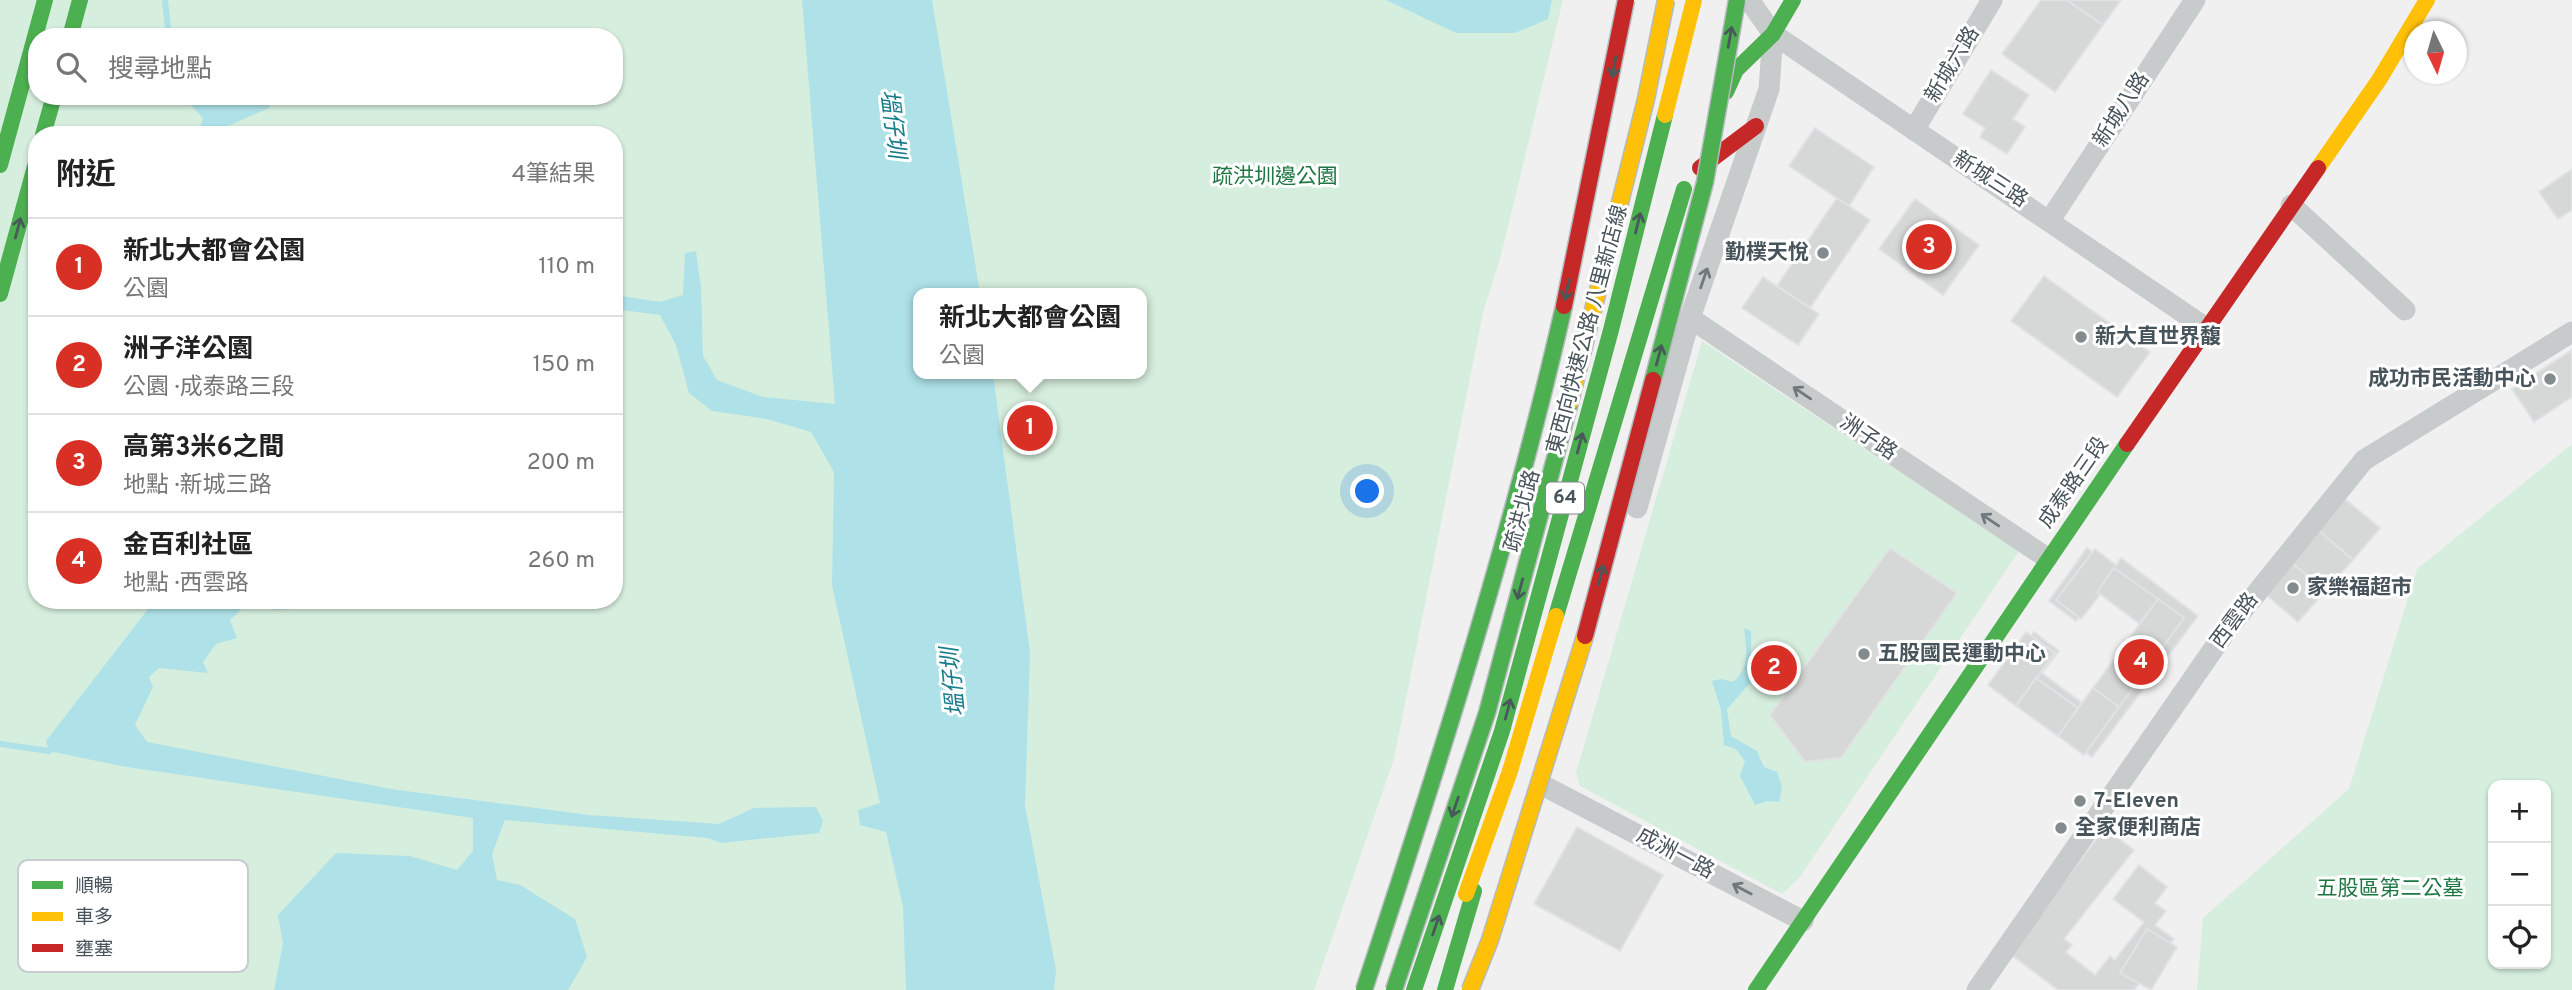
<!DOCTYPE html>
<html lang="zh-TW">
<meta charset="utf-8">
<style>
:root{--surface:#fff;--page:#f2f2f2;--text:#222;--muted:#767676;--line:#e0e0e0;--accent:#d93025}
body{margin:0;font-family:Overpass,"Noto Sans TC",sans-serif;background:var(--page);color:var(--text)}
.controls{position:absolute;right:21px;bottom:21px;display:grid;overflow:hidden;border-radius:14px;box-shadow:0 2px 5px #0004}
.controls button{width:63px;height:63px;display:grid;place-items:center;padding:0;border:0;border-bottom:2px solid var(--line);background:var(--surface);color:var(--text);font:35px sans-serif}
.compass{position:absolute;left:2404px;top:21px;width:63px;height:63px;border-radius:50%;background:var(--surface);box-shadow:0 2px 5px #0004;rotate:175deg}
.you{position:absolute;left:1368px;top:492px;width:24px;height:24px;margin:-18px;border:5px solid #fff;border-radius:50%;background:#1a73e8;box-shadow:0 0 0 10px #1a73e833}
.badge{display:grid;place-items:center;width:46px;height:46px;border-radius:50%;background:var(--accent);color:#fff;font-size:23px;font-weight:700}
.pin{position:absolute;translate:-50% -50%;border:4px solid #fff;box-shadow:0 2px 7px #0006}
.popup{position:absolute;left:913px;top:288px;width:234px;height:91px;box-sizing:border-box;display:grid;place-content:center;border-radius:14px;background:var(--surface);filter:drop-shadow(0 2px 5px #0005);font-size:23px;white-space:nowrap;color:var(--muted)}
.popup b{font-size:26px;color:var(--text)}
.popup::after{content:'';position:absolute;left:50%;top:100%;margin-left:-14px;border:14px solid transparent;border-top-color:var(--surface)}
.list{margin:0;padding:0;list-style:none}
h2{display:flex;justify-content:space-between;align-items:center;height:91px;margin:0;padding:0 28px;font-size:30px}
h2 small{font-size:23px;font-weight:400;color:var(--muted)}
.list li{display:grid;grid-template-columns:46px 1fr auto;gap:21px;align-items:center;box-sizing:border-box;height:98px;padding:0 28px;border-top:2px solid var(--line)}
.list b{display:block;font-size:26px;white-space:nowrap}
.list p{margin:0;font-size:23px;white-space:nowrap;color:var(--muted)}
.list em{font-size:23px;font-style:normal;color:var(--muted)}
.icon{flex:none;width:38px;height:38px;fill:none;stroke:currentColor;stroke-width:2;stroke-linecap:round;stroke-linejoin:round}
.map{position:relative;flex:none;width:2572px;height:990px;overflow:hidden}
.search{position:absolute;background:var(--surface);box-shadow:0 2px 5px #0004;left:28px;top:28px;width:595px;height:77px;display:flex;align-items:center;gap:18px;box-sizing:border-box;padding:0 24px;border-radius:28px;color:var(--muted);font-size:26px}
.panel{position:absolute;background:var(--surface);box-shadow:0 2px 5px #0004;left:28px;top:126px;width:595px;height:483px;border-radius:28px}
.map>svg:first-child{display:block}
.green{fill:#d6eedd;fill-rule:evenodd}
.water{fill:#aee2e8}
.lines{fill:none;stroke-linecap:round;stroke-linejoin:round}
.stream{stroke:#aee2e8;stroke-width:6}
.building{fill:#d6d8d8;stroke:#e1e2e3;stroke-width:2}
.street{stroke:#c8cbcc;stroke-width:21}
.fast{stroke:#4caf50;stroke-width:16}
.slow{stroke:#ffc107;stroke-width:16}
.jam{stroke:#c62828;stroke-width:16}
.fast-bridge-casing{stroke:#b6bbbe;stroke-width:19;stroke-linecap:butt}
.slow-bridge-casing{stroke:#b6bbbe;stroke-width:19;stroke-linecap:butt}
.jam-bridge-casing{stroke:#b6bbbe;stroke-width:19;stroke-linecap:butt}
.fast-bridge{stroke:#4caf50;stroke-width:16}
.slow-bridge{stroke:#ffc107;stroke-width:16}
.jam-bridge{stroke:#c62828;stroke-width:16}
.oneway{stroke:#48595a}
.oneway2{stroke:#6e787d}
.poi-dot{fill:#838b8f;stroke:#fff;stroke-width:2.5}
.labels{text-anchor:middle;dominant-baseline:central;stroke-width:6;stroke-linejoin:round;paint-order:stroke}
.shield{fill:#fff;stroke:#7f878c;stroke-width:2}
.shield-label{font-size:19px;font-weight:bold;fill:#48545b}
.street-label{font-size:21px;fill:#48545b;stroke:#fff}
.park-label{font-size:21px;fill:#1e7742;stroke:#fff}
.poi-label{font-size:21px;font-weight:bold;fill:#48545b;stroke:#fff;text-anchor:start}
.water-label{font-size:23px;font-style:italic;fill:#167d8a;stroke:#fff}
.key{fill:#fff;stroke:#c8ccce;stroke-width:2}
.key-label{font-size:19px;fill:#48545b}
</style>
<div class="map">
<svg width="2572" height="990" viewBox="0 0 2572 990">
<rect width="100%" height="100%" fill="#f0f0f0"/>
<g class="green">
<path d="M0 0H1563L1501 255 1483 313 1394 759 1314 990H0ZM37 37H614V96H37ZM37 135H614V600H37ZM918 293H1142V374H918Z"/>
<path d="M1702 341 2019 551 1800 877 1782 894 1580 786 1576 773Z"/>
<path d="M2572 444V990H2197L2203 918 2349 789 2417 569ZM2546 785V964H2493V785Z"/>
</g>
<g class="water">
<path d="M802 0H932L980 293H918V374H993L1030 653 1025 805 1056 970 1054 990H906L903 907 886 832 860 825 858 810 880 803 832 585 834 472 811 432 767 419 712 411 689 393 676 345 660 315 614 309V295L660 302 683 295 685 253 696 251 701 288 703 356 717 380 763 397 835 404Z"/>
<path d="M1386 0H1552L1548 19 1515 33H1456Z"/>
<path d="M182 96H271L269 108 216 131V135H197L203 118Z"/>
<path d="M155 600H303L306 608 278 610 245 606 230 620 237 638 216 644 203 662 208 673 159 668 149 677 153 687 135 725 147 742 391 789 589 815 719 824 754 808 816 807 823 821 819 833 721 843 708 838 505 820 492 854 497 880 520 885 575 919 587 957 568 990H274L283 943 278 915 336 853 410 856 457 870 473 851V818L121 766 49 751 46 741Z"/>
<path d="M1744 628 1751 631V682L1727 709 1731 736 1757 751 1764 767 1777 772 1782 787 1779 802 1767 801 1755 805 1740 776 1745 761 1736 749 1724 745 1721 710 1712 681 1721 679 1733 682C1751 667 1746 649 1744 628Z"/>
</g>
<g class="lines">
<g class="stream">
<path d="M165 0 169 37"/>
<path d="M0 744 49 751"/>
</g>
</g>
<g class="building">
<path d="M2041 0H2067L2103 25 2055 92 2002 54Z"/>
<path d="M2067 0H2121L2103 25Z"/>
<path d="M1991 70 2029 95 2013 119 2025 127 2007 154 1980 137 1985 128 1963 114Z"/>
<path d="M1815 128 1874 167 1849 206 1789 166Z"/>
<path d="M2572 169V210L2558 219 2539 192Z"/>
<path d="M1837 198 1870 220 1810 308 1777 286Z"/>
<path d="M1915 199 1979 245 1943 295 1879 249Z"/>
<path d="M2044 276 2150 352 2117 397 2011 321Z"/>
<path d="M1763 277 1819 314 1798 345 1742 308Z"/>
<path d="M2572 350V397L2534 422 2512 389Z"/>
<path d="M2345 499 2380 528 2353 560 2318 530Z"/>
<path d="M2318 530 2353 560 2325 591 2291 562Z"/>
<path d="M1890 548 1957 593 1841 758 1805 762 1770 715Z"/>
<path d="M2087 548 2114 568 2076 621 2049 601Z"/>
<path d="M2095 549 2116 565 2121 558 2198 616 2092 757 1995 684 2034 632 2059 651 2042 673 2085 705 2150 620 2106 587 2081 619 2056 600Z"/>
<path d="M2291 562 2325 591 2298 622 2264 593Z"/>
<path d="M2114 568 2158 599 2140 624 2097 592Z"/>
<path d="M2158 599 2184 618 2149 666 2123 647Z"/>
<path d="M2026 632 2055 653 2016 706 1988 685Z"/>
<path d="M2123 647 2149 666 2119 707 2093 688Z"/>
<path d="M2036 678 2078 708 2058 736 2016 706Z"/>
<path d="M2093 688 2119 707 2084 755 2058 736Z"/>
<path d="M1577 827 1663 875 1620 951 1534 904Z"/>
<path d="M2105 828 2134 850 2064 939 2072 945 2066 952 2095 975 2110 956 2115 960 2144 922 2113 899 2139 865 2167 887 2155 903 2166 911 2155 925 2174 939 2134 990H2058L2009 953Z"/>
<path d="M2147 929 2177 947 2151 990 2120 973Z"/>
</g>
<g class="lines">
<g class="street">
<path d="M1773 34 2206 328"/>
<path d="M1914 130 1992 0"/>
<path d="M2291 205 2405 310"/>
<path d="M2050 220 2195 0"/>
<path d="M1690 318 2047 558"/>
<path d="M1637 508 1690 318 1769 89 1773 34 1749 0"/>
<path d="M1548 788 1803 921"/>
<path d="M1977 990 2226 631 2364 460 2572 332"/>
</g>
<g class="fast">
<path d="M70 37 80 0"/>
<path d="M1726 92 1736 70 1773 34 1793 0"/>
<path d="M43 135 54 96"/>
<path d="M0 165 45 0"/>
<path d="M0 294 37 159"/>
<path d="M1556 616 1684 189"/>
<path d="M1414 990 1502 731 1611 330 1665 115"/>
<path d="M1445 990 1474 891"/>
<path d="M1756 990 2127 444"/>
</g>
<g class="slow">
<path d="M1665 115 1694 0"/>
<path d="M2318 168 2379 80 2427 0"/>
<path d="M1466 894 1510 771 1556 616"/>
</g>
<g class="jam">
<path d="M1700 168 1756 126"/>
<path d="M2127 444 2318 168"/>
</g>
<defs>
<g id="fast-bridge">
<path d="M1653 380 1705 182 1737 0"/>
<path d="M1364 990C1439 764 1511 538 1564 306"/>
<path d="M1394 990 1487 713 1570 402"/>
</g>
<g id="slow-bridge">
<path d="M1570 402 1646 99 1666 0"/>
<path d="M1470 990 1490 940 1585 636"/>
</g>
<g id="jam-bridge">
<path d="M1564 306 1626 0"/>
<path d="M1585 636 1653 380"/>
</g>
</defs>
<use href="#fast-bridge" class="fast-bridge-casing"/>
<use href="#slow-bridge" class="slow-bridge-casing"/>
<use href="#jam-bridge" class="jam-bridge-casing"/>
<use href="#fast-bridge" class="fast-bridge"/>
<use href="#slow-bridge" class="slow-bridge"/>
<use href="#jam-bridge" class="jam-bridge"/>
</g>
<defs><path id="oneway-shaft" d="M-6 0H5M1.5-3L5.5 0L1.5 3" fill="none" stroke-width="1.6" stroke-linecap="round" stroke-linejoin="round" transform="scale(1.75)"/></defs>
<g class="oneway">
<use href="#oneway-shaft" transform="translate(1730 37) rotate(-80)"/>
<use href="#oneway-shaft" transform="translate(1614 67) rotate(100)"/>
<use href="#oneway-shaft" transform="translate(1638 223) rotate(-76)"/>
<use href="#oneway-shaft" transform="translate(18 228) rotate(-75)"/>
<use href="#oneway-shaft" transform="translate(1567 290) rotate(102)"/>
<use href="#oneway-shaft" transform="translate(1659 355) rotate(-75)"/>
<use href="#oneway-shaft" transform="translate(1580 443) rotate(-75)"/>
<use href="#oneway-shaft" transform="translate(1601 575) rotate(-75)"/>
<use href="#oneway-shaft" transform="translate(1520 589) rotate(105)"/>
<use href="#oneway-shaft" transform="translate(1508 709) rotate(-75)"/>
<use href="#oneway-shaft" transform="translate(1455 807) rotate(109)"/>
<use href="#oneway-shaft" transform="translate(1436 925) rotate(-71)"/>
</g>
<g class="oneway2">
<use href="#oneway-shaft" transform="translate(1704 278) rotate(-71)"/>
<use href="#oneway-shaft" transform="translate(1802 393) rotate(-146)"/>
<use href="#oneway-shaft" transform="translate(1990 520) rotate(-146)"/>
<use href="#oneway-shaft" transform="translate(1742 889) rotate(-152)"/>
</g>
<g class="poi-dot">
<circle cx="1823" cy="253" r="7"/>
<circle cx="2081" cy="337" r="7"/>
<circle cx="2550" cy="379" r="7"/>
<circle cx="2293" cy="588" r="7"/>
<circle cx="1864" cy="654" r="7"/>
<circle cx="2080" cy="801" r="7"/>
<circle cx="2061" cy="828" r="7"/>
</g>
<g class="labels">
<rect class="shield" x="1546" y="482.5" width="38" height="31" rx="5"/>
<g class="shield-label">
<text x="1565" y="498">64</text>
</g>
<g class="street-label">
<text transform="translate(1953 65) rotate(-59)">新城六路</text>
<text transform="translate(2122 110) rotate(-57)">新城八路</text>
<text transform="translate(1990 180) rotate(33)">新城三路</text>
<text transform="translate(1588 330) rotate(-75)">東西向快速公路 八里新店線</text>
<text transform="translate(1868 438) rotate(34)">洲子路</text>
<text transform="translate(2074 483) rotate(-55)">成泰路三段</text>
<text transform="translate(1523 511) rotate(-75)">疏洪北路</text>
<text transform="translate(2235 621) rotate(-53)">西雲路</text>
<text transform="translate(1675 854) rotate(28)">成洲一路</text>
</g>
<g class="park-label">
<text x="1275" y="177">疏洪圳邊公園</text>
<text x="2390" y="889">五股區第二公墓</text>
</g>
<g class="poi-label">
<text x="1809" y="253" text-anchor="end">勤樸天悅</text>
<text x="2095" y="337">新大直世界馥</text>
<text x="2536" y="379" text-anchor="end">成功市民活動中心</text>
<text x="2307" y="588">家樂福超市</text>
<text x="1878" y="654">五股國民運動中心</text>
<text x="2094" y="801">7-Eleven</text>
<text x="2075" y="828">全家便利商店</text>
</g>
<g class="water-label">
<text transform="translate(891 124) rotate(83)">塭仔圳</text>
<text transform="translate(955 682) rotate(-96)">塭仔圳</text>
</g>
</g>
<rect x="18" y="860" width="230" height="112" rx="10" class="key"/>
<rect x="32" y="881" width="31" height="8" fill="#4caf50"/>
<rect x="32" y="912" width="31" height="9" fill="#ffc107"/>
<rect x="32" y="944" width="31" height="8" fill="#c62828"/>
<g class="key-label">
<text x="75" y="892">順暢</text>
<text x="75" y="923">車多</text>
<text x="75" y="955">壅塞</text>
</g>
</svg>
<div class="controls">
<button>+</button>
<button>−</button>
<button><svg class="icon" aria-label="locate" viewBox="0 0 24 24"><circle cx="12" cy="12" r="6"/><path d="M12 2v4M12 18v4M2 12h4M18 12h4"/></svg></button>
</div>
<svg class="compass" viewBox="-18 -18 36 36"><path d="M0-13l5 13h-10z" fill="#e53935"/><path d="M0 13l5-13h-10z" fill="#767676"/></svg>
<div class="you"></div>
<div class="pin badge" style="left:1030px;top:428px">1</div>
<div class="popup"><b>新北大都會公園</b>公園</div>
<div class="pin badge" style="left:1774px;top:668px">2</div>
<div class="pin badge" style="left:1929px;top:247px">3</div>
<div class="pin badge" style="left:2141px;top:662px">4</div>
<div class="search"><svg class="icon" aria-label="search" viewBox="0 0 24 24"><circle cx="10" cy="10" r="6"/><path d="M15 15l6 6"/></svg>搜尋地點</div>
<section class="panel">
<h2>附近<small>4筆結果</small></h2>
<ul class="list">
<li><span class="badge">1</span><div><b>新北大都會公園</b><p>公園</p></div><em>110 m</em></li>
<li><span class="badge">2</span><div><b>洲子洋公園</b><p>公園 · 成泰路三段</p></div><em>150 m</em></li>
<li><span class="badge">3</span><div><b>高第3米6之間</b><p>地點 · 新城三路</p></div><em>200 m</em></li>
<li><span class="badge">4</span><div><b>金百利社區</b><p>地點 · 西雲路</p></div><em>260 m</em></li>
</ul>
</section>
</div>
